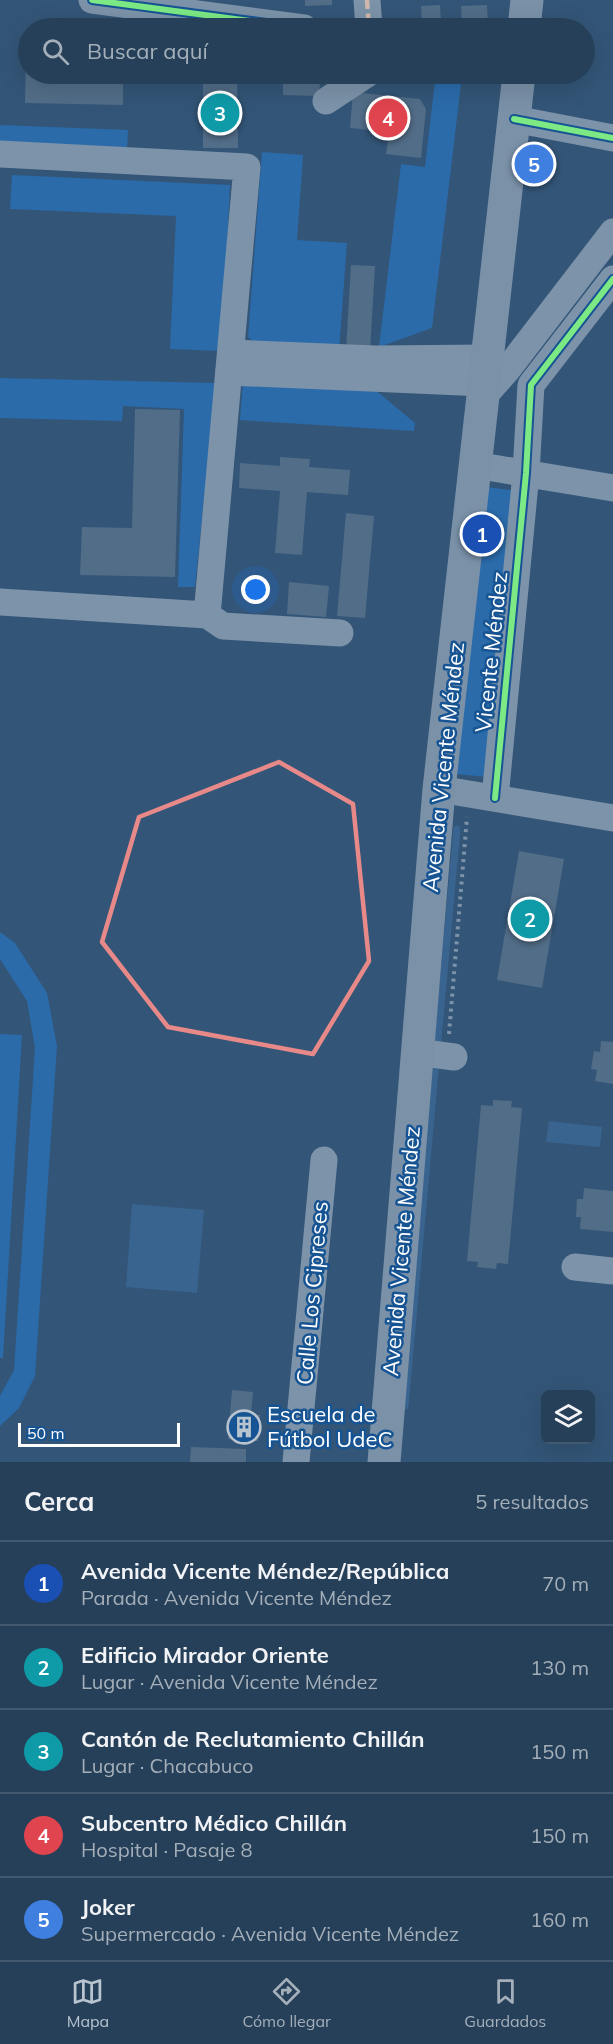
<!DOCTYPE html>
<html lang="es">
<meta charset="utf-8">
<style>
:root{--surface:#264059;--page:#324b62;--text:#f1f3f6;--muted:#a4afba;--line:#42596f;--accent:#b8c4cf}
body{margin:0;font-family:Mulish,sans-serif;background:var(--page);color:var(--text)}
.controls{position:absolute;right:18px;bottom:18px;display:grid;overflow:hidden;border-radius:9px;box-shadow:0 6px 24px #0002}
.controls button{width:54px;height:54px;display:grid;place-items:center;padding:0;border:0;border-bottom:2px solid var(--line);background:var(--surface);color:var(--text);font:30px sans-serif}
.scale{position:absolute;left:18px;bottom:15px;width:162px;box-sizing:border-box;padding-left:6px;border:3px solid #fff;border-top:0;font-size:16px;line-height:21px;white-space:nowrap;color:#fff;-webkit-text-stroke:4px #175493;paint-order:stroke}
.you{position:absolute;left:256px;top:590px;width:21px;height:21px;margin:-15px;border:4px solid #fff;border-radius:50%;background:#1a73e8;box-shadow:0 0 0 9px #1a73e833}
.badge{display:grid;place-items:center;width:39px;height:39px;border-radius:50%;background:var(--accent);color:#fff;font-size:20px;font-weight:700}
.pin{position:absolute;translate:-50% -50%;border:3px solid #fff;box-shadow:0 2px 6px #0006}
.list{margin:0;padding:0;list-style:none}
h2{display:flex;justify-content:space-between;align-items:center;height:78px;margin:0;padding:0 24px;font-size:26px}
h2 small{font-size:20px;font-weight:400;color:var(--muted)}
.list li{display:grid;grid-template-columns:39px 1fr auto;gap:18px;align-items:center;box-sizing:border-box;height:84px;padding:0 24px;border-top:2px solid var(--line)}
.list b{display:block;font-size:22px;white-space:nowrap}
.list p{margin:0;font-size:20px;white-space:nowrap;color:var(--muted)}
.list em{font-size:20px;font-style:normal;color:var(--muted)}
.icon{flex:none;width:33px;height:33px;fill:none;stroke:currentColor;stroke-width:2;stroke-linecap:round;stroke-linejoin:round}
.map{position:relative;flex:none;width:613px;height:1462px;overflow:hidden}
.search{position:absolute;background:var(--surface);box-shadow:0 6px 24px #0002;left:18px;right:18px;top:18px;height:66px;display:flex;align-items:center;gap:15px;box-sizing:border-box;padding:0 21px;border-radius:33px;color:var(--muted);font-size:22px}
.sheet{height:498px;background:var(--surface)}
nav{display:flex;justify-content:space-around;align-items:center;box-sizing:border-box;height:84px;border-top:2px solid var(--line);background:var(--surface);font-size:16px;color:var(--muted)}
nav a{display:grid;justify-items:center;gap:3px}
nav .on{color:var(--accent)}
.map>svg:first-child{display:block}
.green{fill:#2b6baa}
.water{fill:#396490}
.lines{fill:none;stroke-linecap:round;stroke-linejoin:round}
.stream{stroke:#396490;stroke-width:7}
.building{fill:#526d88}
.path{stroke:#7c93a9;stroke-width:4;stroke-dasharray:3 4.5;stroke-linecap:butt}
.minor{stroke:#7c93a9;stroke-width:27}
.major{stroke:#7a91a8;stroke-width:33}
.quiet{stroke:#d1b7ad;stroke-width:4.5;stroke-dasharray:9 4.5;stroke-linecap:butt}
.cycleway-casing{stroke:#175493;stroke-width:10}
.cycleway{stroke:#7ce984;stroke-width:6}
.marked{fill:none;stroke:#e88989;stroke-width:4.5;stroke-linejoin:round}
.labels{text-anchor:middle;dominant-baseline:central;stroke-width:5;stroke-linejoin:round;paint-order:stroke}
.street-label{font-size:22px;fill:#fff;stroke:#175493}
.poi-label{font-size:22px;fill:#fff;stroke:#175493;text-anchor:start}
</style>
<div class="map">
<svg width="613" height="1462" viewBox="0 0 613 1462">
<rect width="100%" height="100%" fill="#357"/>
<g class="green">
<path d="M435 81 461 84 432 328 379 347 401 164 425 167Z"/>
<path d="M0 125 128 130 127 150 0 145Z"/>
<path d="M262 152 303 155 297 240 347 243 339 351 259 346 248 337Z"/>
<path d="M12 175 230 185 222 351 170 349 176 216 10 209Z"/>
<path d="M0 378 216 383 195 587H178L184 409 123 406 122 421 0 418Z"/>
<path d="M243 380 373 388 415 423 414 431 240 420Z"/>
<path d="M487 487 518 491 487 777 457 774Z"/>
<path d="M0 932 15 943 47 993 57 1046 35 1376 19 1408 0 1426V1396L14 1370 35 1048 27 1001 0 959Z"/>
<path d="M0 1034 22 1035 3 1358H0Z"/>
</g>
<g class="water">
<path d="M549 1121 602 1127 600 1147 546 1142Z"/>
<path d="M132 1204 204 1210 197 1293 126 1287Z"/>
</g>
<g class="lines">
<g class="stream">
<path d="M437 1050 457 829"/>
<path d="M405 1406 436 1061"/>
</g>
</g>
<g class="building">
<path d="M305 0H332V5L305 6Z"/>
<path d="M440 5 441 22 422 24 421 6Z"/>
<path d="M487 5 488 24 462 25 461 6Z"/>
<path d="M26 54H28V74H123V105L25 103Z"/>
<path d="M237 78 238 148H203V79Z"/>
<path d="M283 82 320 83 319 96 283 95Z"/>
<path d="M353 92 420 99 426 109 421 158 386 154 389 132 350 128Z"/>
<path d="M351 265 375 266 370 351 346 350Z"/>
<path d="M135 409 180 410 175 577 80 575 82 527 132 528Z"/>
<path d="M280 457 310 459 309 467 350 470 348 495 307 492 302 555 275 553 280 491 239 488 240 463 280 466Z"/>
<path d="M346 513 374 516 365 618 337 616Z"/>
<path d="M289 582 329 586 326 617 287 614Z"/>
<path d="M519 851 564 859 542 988 497 980Z"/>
<path d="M601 1041 613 1042V1084L595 1081 597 1070 591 1069 594 1051 600 1052Z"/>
<path d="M493 1100 512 1101 511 1107 522 1108 508 1264 497 1263 496 1269 477 1267 478 1262 467 1261 481 1105 493 1106Z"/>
<path d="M584 1188 613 1191V1232L580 1229 581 1217H576L577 1199H583Z"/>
<path d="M232 1390 253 1392 251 1414 260 1415 258 1441 228 1439Z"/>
<path d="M191 1447 246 1449V1462H190Z"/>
</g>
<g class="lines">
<path class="path" d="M449 1034 467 817"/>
<g class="minor">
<path d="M92 0 304 28"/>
<path d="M367 0 369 28"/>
<path d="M326 101 367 74"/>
<path d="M514 119 613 138"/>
<path d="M0 154 247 167 207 615"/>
<path d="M231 353 375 359 487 358"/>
<path d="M229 372 484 383"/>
<path d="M482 398 507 370 613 232"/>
<path d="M475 465 613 488"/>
<path d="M0 602 207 615 223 626 340 633"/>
<path d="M439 789 613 818"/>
<path d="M495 798 526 473 531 385 613 279"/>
<path d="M417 1052 454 1057"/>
<path d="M575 1267 613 1271"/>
<path d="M296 1462 324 1160"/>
</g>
<g class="major">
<path d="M524 28 527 0"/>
<path d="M384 1462 439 789 519 74"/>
</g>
<path class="quiet" d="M367 0 369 28"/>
<defs>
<g id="cycleway">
<path d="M92 0 304 28"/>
<path d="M514 119 613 138"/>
<path d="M495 798 526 473 531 385 613 279"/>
</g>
</defs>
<use href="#cycleway" class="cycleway-casing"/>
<use href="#cycleway" class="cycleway"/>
</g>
<path class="marked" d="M279 762 353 804 369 961 313 1054 168 1027 102 942 139 817Z"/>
<defs>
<symbol id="building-ring" viewBox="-11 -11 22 22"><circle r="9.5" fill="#175493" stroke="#b8c4cf" stroke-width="1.5"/><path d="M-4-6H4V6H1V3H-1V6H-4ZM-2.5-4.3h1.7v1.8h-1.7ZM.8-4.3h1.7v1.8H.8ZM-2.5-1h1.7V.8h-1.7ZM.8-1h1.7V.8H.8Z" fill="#b8c4cf"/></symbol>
</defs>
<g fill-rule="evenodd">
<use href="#building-ring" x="225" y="1408" width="38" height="38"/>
</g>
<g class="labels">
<g class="street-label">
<text transform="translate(491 652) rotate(-84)">Vicente Méndez</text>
<text transform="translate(443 767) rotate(-84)">Avenida Vicente Méndez</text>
<text transform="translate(401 1251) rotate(-85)">Avenida Vicente Méndez</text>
<text transform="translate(312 1293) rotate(-85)">Calle Los Cipreses</text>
</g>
<g class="poi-label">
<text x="267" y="1414">Escuela de<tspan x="267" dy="25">Fútbol UdeC</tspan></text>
</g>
</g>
</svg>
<div class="controls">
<button><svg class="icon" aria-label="layers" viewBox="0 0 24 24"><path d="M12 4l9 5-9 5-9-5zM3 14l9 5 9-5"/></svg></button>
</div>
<div class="scale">50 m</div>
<div class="you"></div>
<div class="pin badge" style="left:482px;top:534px;background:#1a4fb4">1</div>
<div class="pin badge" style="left:530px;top:919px;background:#0f9aa8">2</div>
<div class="pin badge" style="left:220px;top:113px;background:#0f9aa8">3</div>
<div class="pin badge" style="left:388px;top:118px;background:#e0444e">4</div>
<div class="pin badge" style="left:534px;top:164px;background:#3f7fe0">5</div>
<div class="search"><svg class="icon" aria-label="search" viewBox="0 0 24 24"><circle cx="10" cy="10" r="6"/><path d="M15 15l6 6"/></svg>Buscar aquí</div>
</div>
<section class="sheet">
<h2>Cerca<small>5 resultados</small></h2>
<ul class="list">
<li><span class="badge" style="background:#1a4fb4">1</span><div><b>Avenida Vicente Méndez/República</b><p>Parada · Avenida Vicente Méndez</p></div><em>70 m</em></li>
<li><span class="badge" style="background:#0f9aa8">2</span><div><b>Edificio Mirador Oriente</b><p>Lugar · Avenida Vicente Méndez</p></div><em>130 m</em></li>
<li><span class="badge" style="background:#0f9aa8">3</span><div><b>Cantón de Reclutamiento Chillán</b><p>Lugar · Chacabuco</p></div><em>150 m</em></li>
<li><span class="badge" style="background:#e0444e">4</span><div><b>Subcentro Médico Chillán</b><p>Hospital · Pasaje 8</p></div><em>150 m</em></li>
<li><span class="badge" style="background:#3f7fe0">5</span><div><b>Joker</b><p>Supermercado · Avenida Vicente Méndez</p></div><em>160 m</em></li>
</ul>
</section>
<nav>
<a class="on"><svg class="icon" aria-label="map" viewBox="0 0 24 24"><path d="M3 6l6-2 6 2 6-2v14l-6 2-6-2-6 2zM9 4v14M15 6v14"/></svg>Mapa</a>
<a><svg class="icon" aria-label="directions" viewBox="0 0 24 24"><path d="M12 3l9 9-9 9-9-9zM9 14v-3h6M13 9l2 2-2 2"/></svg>Cómo llegar</a>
<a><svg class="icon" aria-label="saved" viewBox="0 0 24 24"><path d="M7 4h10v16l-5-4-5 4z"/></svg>Guardados</a>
</nav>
